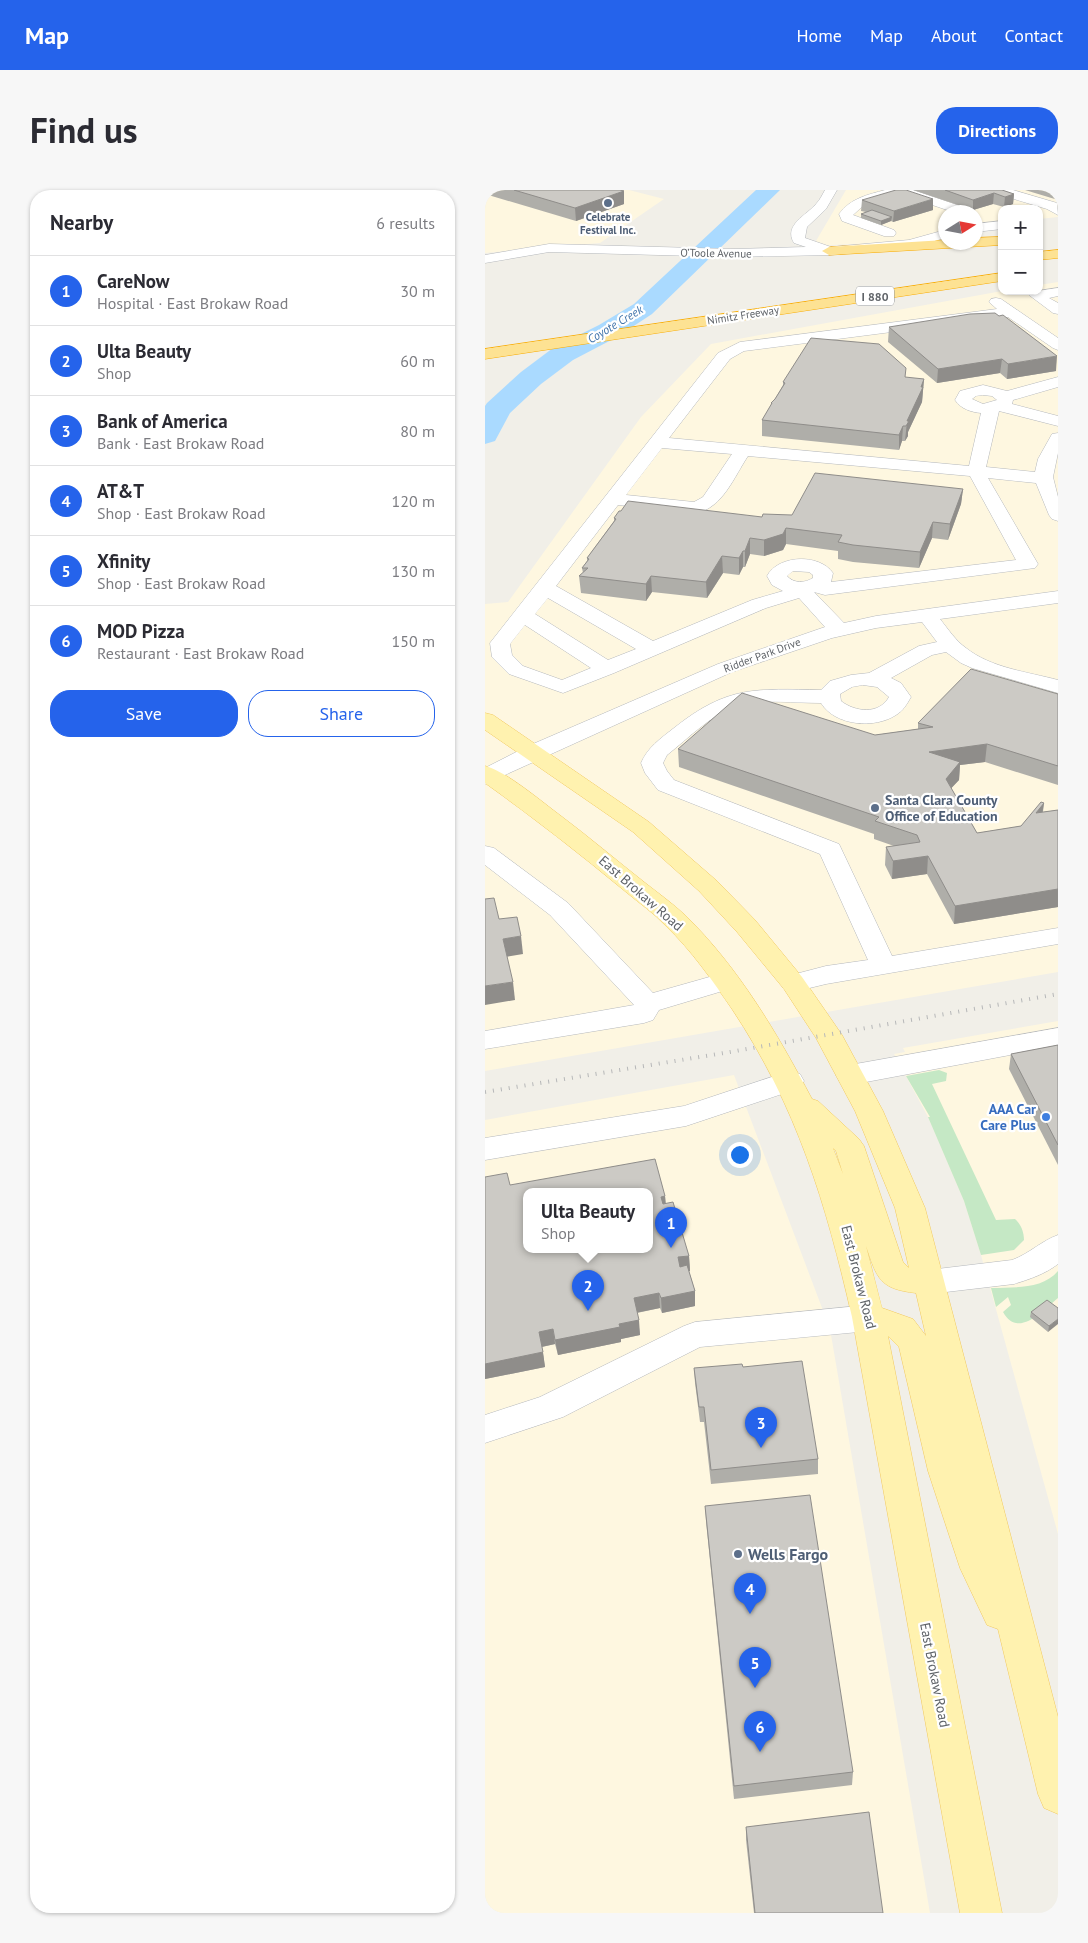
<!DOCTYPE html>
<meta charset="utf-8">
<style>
:root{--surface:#fff;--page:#f7f7f7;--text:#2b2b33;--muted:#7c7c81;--line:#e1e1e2;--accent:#2563eb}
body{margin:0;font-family:"PT Sans",sans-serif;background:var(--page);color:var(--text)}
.controls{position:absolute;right:15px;top:15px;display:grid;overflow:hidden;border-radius:10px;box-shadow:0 1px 4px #0004}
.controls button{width:45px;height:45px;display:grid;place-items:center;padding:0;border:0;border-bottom:1px solid var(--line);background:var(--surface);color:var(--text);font:25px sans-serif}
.compass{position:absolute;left:453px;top:15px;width:45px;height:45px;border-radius:50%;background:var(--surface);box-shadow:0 1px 4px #0004;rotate:79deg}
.you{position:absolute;left:254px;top:964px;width:18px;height:18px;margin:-12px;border:4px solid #fff;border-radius:50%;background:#1a73e8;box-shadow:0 0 0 8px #1a73e833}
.badge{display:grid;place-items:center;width:32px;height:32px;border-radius:50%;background:var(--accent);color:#fff;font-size:16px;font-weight:700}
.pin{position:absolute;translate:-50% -41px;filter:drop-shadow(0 1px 2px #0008)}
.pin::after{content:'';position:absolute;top:26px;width:18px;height:15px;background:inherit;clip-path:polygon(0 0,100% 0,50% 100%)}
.popup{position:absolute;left:38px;top:998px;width:130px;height:65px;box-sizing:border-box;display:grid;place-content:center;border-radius:10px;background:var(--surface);filter:drop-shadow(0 1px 4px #0005);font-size:16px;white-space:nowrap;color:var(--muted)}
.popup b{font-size:19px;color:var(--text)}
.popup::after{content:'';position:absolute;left:50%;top:100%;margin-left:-10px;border:10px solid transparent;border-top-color:var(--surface)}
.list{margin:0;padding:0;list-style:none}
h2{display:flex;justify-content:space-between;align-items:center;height:65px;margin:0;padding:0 20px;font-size:21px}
h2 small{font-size:16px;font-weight:400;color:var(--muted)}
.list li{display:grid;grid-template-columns:32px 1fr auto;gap:15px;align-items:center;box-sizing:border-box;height:70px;padding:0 20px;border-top:1px solid var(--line)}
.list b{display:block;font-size:19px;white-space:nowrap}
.list p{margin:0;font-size:16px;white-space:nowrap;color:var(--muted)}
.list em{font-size:16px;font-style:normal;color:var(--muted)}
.actions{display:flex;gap:10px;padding:15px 20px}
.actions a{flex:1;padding:11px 0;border:1px solid var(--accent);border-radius:20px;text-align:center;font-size:18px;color:var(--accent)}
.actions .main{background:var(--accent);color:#fff}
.map{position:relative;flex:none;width:573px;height:1723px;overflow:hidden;border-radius:20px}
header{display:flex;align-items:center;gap:30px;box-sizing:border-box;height:70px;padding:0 25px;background:var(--accent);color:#fff}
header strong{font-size:24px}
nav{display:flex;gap:28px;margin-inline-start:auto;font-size:18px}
.intro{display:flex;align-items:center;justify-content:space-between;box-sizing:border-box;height:120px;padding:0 30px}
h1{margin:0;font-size:35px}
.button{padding:12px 22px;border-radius:20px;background:var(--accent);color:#fff;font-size:18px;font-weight:700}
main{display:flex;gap:30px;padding:0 30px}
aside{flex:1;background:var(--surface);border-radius:20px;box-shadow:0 1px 4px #0004}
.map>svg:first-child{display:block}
.commercial{fill:#fef7e0;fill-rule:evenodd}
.green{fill:#c5e8c5}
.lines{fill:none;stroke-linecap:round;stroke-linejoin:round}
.river{fill:#aadaff;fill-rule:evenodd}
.minor-casing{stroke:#b5b8bc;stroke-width:1}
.major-casing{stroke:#f2c960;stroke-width:1}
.highway-casing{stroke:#f9ab00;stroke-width:1}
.minor{fill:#fff;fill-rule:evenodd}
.major{fill:#fff2af;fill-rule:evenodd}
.highway{fill:#fde293;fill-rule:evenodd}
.rail{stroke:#b6b7b8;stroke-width:4;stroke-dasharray:1 7;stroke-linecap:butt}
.wall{fill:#afaea9}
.shaded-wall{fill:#8f8d8a}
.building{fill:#cccac5;stroke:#8f8d8a;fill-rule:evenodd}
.service-dot{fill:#5c6f8a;stroke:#fff;stroke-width:2}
.shop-dot{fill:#3f7fe0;stroke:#fff;stroke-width:2}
.labels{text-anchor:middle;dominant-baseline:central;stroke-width:4.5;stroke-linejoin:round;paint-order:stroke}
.far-service-label{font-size:11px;font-weight:bold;fill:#4e5e75;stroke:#fff}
.far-street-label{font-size:11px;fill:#5f6368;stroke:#fff}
.shield{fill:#fff;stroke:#8f9295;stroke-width:1}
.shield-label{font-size:12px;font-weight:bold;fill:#5f6368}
.far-water-label{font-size:12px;font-style:italic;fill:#4174aa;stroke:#fff}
.service-label{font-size:14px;font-weight:bold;fill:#4e5e75;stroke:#fff;text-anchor:start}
.street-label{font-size:14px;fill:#5f6368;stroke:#fff}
.shop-label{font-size:14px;font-weight:bold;fill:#366cbe;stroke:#fff;text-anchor:end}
.near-service-label{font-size:16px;font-weight:bold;fill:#4e5e75;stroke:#fff;text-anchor:start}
</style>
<header>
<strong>Map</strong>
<nav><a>Home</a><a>Map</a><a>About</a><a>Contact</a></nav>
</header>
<div class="intro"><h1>Find us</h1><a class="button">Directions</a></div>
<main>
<aside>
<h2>Nearby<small>6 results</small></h2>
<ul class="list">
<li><span class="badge">1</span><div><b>CareNow</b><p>Hospital · East Brokaw Road</p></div><em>30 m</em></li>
<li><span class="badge">2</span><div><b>Ulta Beauty</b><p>Shop</p></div><em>60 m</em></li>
<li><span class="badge">3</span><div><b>Bank of America</b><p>Bank · East Brokaw Road</p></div><em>80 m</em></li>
<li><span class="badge">4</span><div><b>AT&amp;T</b><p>Shop · East Brokaw Road</p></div><em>120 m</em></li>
<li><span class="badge">5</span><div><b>Xfinity</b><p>Shop · East Brokaw Road</p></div><em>130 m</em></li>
<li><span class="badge">6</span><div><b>MOD Pizza</b><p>Restaurant · East Brokaw Road</p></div><em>150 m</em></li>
</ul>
<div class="actions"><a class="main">Save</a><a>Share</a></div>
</aside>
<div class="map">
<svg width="573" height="1723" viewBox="0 0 573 1723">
<rect width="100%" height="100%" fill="#f1efe8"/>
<g class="commercial">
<path d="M0 0H144L179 9 115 53 0 63Z"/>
<path d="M361 0H573V27L554 29V19H517V33L491 36 490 22H460V43L431 51 328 56Z"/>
<path d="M573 92V782L0 881V414L23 412 156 227 226 154 517 101H554V95Z"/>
<path d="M573 831V1344L496 1065 479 1011 443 927 409 864 420 862 418 858Z"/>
<path d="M249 885 345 1139 445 1723H0V930ZM42 1002H164V1060H42Z"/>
</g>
<g class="green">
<path d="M454 880 462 883 461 891 447 894 511 1030 530 1029C536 1034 539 1042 539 1050L529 1060 496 1065 479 1011 443 927H445L421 886Z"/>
<path d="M573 1081V1108C557 1121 533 1149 518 1122L526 1115 523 1107 511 1117 506 1098C528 1097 557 1100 573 1081Z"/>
</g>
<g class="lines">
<path class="river" d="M271 0H295L167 124 132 147 88 170 56 194 25 223 10 251 0 254V216L2 213 36 182 68 158 114 135 149 114Z"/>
<defs>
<g id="minor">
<path d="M340 0H352L341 19 322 37 320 48 346 57 424 50 460 40V48L425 58 344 65 247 67 64 62 0 73V65L64 54 247 59 321 57 309 53C298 35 322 25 331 14 335 10 337 5 340 0Z"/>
<path d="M400 0H428L484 19 486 22H468L415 4 379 15 368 25 409 40 411 43 409 46H399L357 31 354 24C366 8 382 5 400 0Z"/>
<path d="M508 0H528L572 13 573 25 562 19 509 3Z"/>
<path d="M517 31V39L490 42V34Z"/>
<path d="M573 98V106L564 108 573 113V124L568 123 544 105 546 102Z"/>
<path d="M511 108 516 109 573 148V160L568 158 523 127 259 161 245 169 184 248 484 276 496 223C486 222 476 219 470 210L475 201 498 195 522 201 573 187V197L528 210 527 214 573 226V236L514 221 501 277 550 282 553 269 567 244 573 243V263L568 287 573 307V331L567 329 564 325 551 293 503 288 553 374 550 378 340 405 329 402 359 433 391 426 573 401V413L455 429C463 439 471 451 481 458 506 478 543 482 573 490V503L487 478 476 473 461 462 447 465 406 488 416 493 426 507C422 514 418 521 411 525 390 539 350 536 336 513 310 513 281 509 255 515 227 523 204 548 182 565L178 573 182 581 189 590 354 654 407 766 573 738V754L341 794 308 802 299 799 295 793 299 787 341 776 383 770 335 664 173 600 160 583 156 573C163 557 175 549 189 538 243 495 271 499 336 500L345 491 366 485 384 483 434 456 452 452 437 432 391 438 347 448 247 482 0 594V578L41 557 233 474 340 437 314 408 281 418 129 483 78 503 24 484 7 467 5 453 233 163 255 152 512 119 504 112 506 109ZM498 205 507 206 512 210 498 214 487 209 491 206ZM177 258 247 264 218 307 209 312 141 305ZM263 266 485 286 531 370 346 392 348 383C334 363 293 365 282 386L287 395 298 401 267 410 168 451 71 396 133 315 212 323C238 317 249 287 263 266ZM308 381 324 382 328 385V388C320 393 309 394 302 386ZM63 408 151 459 123 470 50 424ZM40 435 106 478 77 490 38 476 27 465 25 454ZM378 495 392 497 404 507C394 525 370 522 356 511L355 504 367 497Z"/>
<path d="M0 656 9 658 83 713 168 803 242 782 251 785 255 791 251 797 174 820 168 830 159 833 0 859V841L149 815 65 725 0 675Z"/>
<path d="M573 838V856L365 895 355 892 351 885 355 878 365 875Z"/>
<path d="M305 881 315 884 319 891 315 898 201 936 0 970V948L199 916Z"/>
<path d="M573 1045V1074C560 1084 545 1089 529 1094L444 1104 433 1101 428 1092 433 1083 444 1080 527 1070C544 1064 556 1051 573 1045Z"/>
<path d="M384 1115 395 1119 400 1128 395 1137 384 1141 215 1157 78 1227 0 1253V1225L55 1207 199 1136 210 1132Z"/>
</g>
<path id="major" d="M0 523 8 525 164 632 232 691 270 730 317 787 357 845 398 921 440 1018 573 1527V1624L559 1618 553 1604 513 1439 502 1435 475 1378 443 1281 414 1157 403 1146 517 1723H475L367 1127C341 1013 312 917 247 819 227 790 207 761 181 736 169 723 154 713 141 702 95 664 49 628 0 593V576C21 581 57 612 76 626 104 647 131 670 159 692 173 703 187 713 200 725 254 778 292 843 327 909L333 911 374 949 379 956 418 1072 424 1078 410 1018 370 921 331 848 299 799 252 742 214 701 148 642 0 540ZM348 958 351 961 358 984ZM381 1056C392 1088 394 1099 431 1103L441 1146 428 1129 397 1118Z"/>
<g id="highway">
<path d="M517 47V55L344 65 337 61 344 57 460 50V52H490V48Z"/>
<path d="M573 60V68L554 70V62Z"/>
<path d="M517 83V91L0 169V159Z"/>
</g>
</defs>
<use href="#minor" class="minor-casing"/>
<use href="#major" class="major-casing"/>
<use href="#highway" class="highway-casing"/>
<use href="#minor" class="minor"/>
<use href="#major" class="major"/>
<use href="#highway" class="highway"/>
<path class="rail" d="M0 902 245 862 573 804"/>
</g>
<g class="wall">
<path d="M0 0H135L139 1V14L91 31 0 4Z"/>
<path d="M428 0H517L529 4 528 14 519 17 508 14 488 20Z"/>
<path d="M540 0H573V10Z"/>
<path d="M377 10 448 20 408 32 406 31 396 35 376 28V24L381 22 376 21Z"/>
<path d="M404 137 571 181 522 189 515 183 452 193 403 152Z"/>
<path d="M421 188 439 189 437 212 423 242V246L420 251H417L414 260 277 246V230L286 216V213L290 209 298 195V192Z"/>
<path d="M478 299 476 314 463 350 447 348 434 378 368 372 353 369V361L301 354 298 360 279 366 265 364 260 377H258L254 385 238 383 222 408 167 402 161 411 96 403 94 386 98 383 97 378 102 371V368L129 331V328L277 327 307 325Z"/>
<path d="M573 504V595L500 572 475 575 474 590 466 598 492 643 536 636 559 613 558 622 573 620V717L469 734 442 684 407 689 400 675 401 657 409 656 389 649V644L194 577 193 559 390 545 433 539V533Z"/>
<path d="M573 855V975L524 879 526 864Z"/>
<path d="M0 987 25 995 180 1006 181 1014 204 1066 205 1081H204L210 1101V1116L177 1123 175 1118 152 1123 155 1145 136 1149V1152L73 1165 70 1154 57 1157 60 1177 0 1189Z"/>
<path d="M573 1118 563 1142 545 1127 546 1122Z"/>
<path d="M258 1177 333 1269V1284L226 1294 219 1232H215L210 1193 209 1178Z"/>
<path d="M220 1316 368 1582 367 1595 249 1609 221 1331Z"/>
<path d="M261 1637 398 1723H269L261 1650Z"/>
</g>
<g class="shaded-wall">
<path d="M139 1V14L91 31 90 18Z"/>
<path d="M509 3 508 14 488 20V10Z"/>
<path d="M529 4 528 14 519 17 520 7Z"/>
<path d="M448 9V20L408 32 409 21Z"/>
<path d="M407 27 406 31 396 35V31Z"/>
<path d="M572 166 571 181 522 189 523 174Z"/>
<path d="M517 169 515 183 452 193 453 179Z"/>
<path d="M439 189 437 212 423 242V246L420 251 422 231Z"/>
<path d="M418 236 417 251 414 260V245Z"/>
<path d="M478 299 476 314 463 350 465 334Z"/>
<path d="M448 332 447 348 434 378 435 362Z"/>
<path d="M301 338V354L298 360 279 366V350Z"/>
<path d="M265 348V364L260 377V361Z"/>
<path d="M258 361V377L254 385V368Z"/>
<path d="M237 366 238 383 222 408 221 392Z"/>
<path d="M166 386 167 402 161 411V394Z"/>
<path d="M502 554 500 572 475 575 474 590 459 606 444 562Z"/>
<path d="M559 613 556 631 551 623Z"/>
<path d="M443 666 442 684 407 689 408 671Z"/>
<path d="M573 699V717L469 734 470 716Z"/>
<path d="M36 746 38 764 20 767 18 749Z"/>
<path d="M28 792 30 810 0 815V796Z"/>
<path d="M180 1006 181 1021 177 1022 176 1007Z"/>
<path d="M204 1066 205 1081 194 1083 193 1067Z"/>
<path d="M210 1101V1116L177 1123 176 1108Z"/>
<path d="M174 1103 175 1118 150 1123 149 1108Z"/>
<path d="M573 1129V1134L563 1142 564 1136Z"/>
<path d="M154 1130 155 1145 136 1149V1152L73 1165 70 1150 134 1134Z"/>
<path d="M68 1139 70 1154 56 1157 54 1142Z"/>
<path d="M58 1162 60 1177 0 1189V1174Z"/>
</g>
<g class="building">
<path d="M29 0H135L139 1 90 18Z"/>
<path d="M411 0H421L448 9 409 21 377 10Z"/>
<path d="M460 0H517L529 4 520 7 509 3 488 10Z"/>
<path d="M387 20 407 27 396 31 376 24Z"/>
<path d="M510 123 514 126 518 125 572 166 523 174 517 169 453 179 404 137 485 124Z"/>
<path d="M326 148 394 154 421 178 420 187 439 189 436 197H438L422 231H424L421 236H418L414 245 277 230 287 213H286L290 209 300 193 298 192Z"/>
<path d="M330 283 478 299 465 334 448 332 435 362 368 355 353 352 357 345 301 338 298 344 279 350 265 348 260 361H258L254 368 237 366 221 392 166 386 161 394 94 386 103 378H97L104 369 102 368 131 329 129 328 134 321H136L143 311 277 327 278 324 307 325Z"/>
<path d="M486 479 573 504V576L502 554 444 562 475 572 461 589 492 643 536 636 556 612 559 613 551 623 573 620V699L470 716 443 666 408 671 401 657 435 652 432 645 390 631 394 627 193 559 257 503 390 545 448 537 433 533Z"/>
<path d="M9 708 14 729 32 727 36 746 18 749 28 792 0 796V709Z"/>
<path d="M573 855V955L526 864Z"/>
<path d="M170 969 180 1006 176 1007 178 1014 188 1012 204 1066 193 1067 195 1077 202 1075 210 1101 176 1108 174 1103 149 1108 154 1130 134 1134 135 1137 70 1150 68 1139 54 1142 58 1162 0 1174V987L22 983 25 995ZM42 1002H164V1060H42Z"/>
<path d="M562 1110 573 1118V1129L564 1136 546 1122Z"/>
<path d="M317 1171 333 1269 226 1280 219 1217H214L209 1178 257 1174 258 1177Z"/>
<path d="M325 1305 368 1582 249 1596 220 1316Z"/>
<path d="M384 1622 398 1723H270L261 1637Z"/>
</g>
<g class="service-dot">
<circle cx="123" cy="13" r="5"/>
<circle cx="390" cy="618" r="5"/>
<circle cx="253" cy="1364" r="5"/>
</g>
<circle class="shop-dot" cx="561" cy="927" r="5"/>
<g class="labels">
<g class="far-service-label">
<text x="123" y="27">Celebrate<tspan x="123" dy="13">Festival Inc.</tspan></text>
</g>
<g class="far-street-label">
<text transform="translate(231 63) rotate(1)">O’Toole Avenue</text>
<text transform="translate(258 125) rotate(-9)">Nimitz Freeway</text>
<text transform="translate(277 465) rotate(-20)">Ridder Park Drive</text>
</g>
<rect class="shield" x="371" y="96.5" width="38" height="19" rx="4"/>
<g class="shield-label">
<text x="390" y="106">I 880</text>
</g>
<g class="far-water-label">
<text transform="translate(130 134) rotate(-31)">Coyote Creek</text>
</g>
<g class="service-label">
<text x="400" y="610">Santa Clara County<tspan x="400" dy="16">Office of Education</tspan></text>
</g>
<g class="street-label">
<text transform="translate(156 703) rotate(41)">East Brokaw Road</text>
<text transform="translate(374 1087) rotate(76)">East Brokaw Road</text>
<text transform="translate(450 1485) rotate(79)">East Brokaw Road</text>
</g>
<g class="shop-label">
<text x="551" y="919">AAA Car<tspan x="551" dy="16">Care Plus</tspan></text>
</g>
<g class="near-service-label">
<text x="263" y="1364">Wells Fargo</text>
</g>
</g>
</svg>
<div class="controls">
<button>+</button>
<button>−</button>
</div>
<svg class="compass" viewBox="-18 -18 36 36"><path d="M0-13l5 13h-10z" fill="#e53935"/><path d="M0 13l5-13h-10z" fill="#7c7c81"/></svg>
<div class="you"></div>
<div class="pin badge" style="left:186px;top:1058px">1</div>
<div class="pin badge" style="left:103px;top:1121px">2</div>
<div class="popup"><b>Ulta Beauty</b>Shop</div>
<div class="pin badge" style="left:276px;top:1258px">3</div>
<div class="pin badge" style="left:265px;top:1424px">4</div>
<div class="pin badge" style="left:270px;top:1498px">5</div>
<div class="pin badge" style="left:275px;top:1562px">6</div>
</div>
</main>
